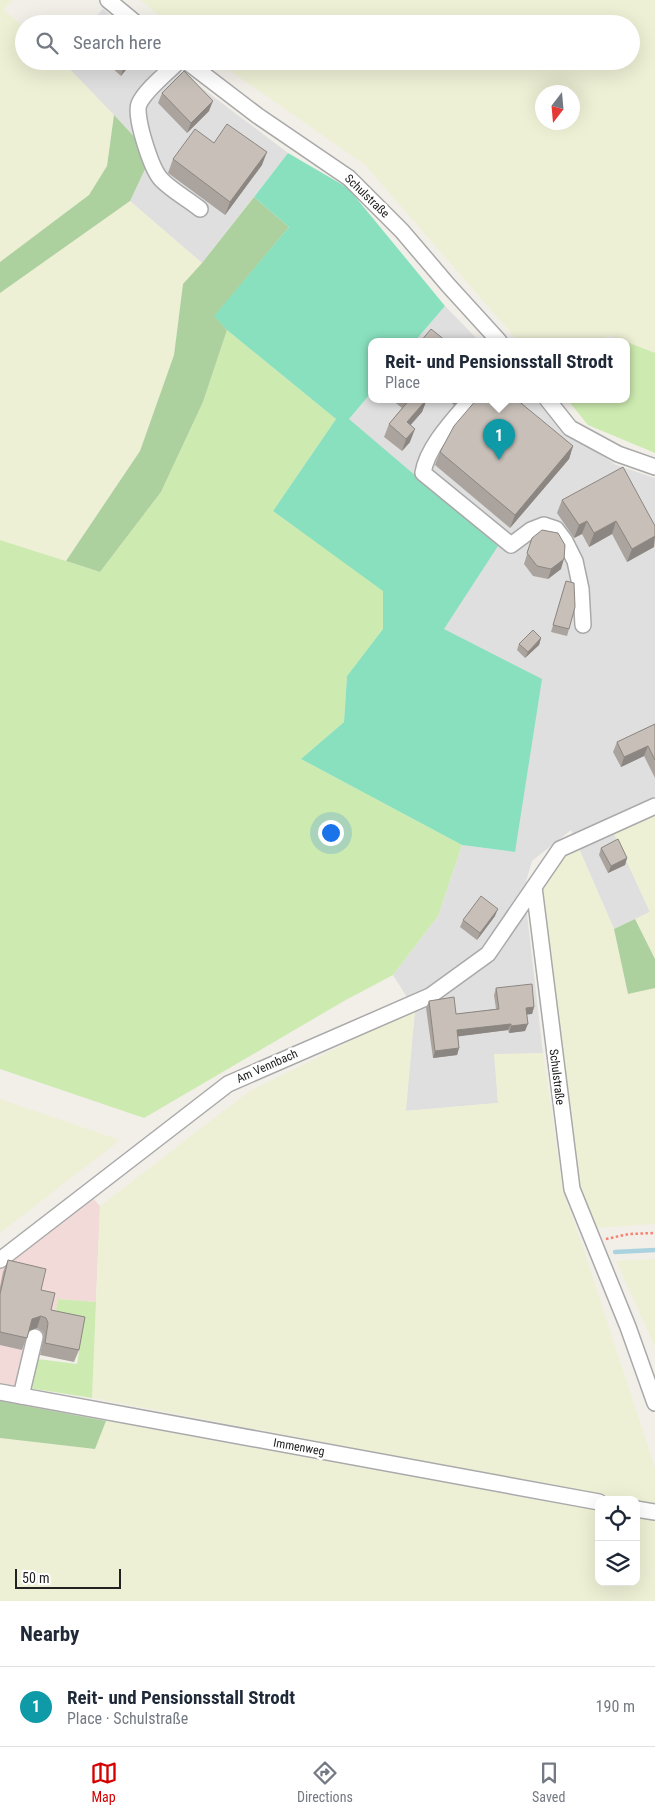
<!DOCTYPE html>
<meta charset="utf-8">
<style>
:root{--surface:#fff;--page:#f2f2f3;--text:#1f2937;--muted:#747a83;--line:#e0e1e3;--accent:#d40000}
body{margin:0;font-family:"Roboto Condensed",sans-serif;background:var(--page);color:var(--text)}
.controls{position:absolute;right:15px;bottom:15px;display:grid;overflow:hidden;border-radius:10px;box-shadow:0 5px 20px #0002}
.controls button{width:45px;height:45px;display:grid;place-items:center;padding:0;border:0;border-bottom:1px solid var(--line);background:var(--surface);color:var(--text);font:25px sans-serif}
.compass{position:absolute;left:535px;top:85px;width:45px;height:45px;border-radius:50%;background:var(--surface);box-shadow:0 5px 20px #0002;rotate:196deg}
.scale{position:absolute;left:15px;bottom:12px;width:106px;box-sizing:border-box;padding-left:5px;border:2px solid #222;border-top:0;font-size:14px;line-height:18px;white-space:nowrap;color:#222;-webkit-text-stroke:4px #fff;paint-order:stroke}
.you{position:absolute;left:330px;top:832px;width:18px;height:18px;margin:-12px;border:4px solid #fff;border-radius:50%;background:#1a73e8;box-shadow:0 0 0 8px #1a73e833}
.badge{display:grid;place-items:center;width:32px;height:32px;border-radius:50%;background:var(--accent);color:#fff;font-size:16px;font-weight:700}
.pin{position:absolute;translate:-50% -41px;filter:drop-shadow(0 1px 2px #0008)}
.pin::after{content:'';position:absolute;top:26px;width:18px;height:15px;background:inherit;clip-path:polygon(0 0,100% 0,50% 100%)}
.popup{position:absolute;left:368px;top:338px;width:262px;height:65px;box-sizing:border-box;display:grid;place-content:center;border-radius:10px;background:var(--surface);filter:drop-shadow(0 1px 4px #0005);font-size:16px;white-space:nowrap;color:var(--muted)}
.popup b{font-size:19px;color:var(--text)}
.popup::after{content:'';position:absolute;left:50%;top:100%;margin-left:-10px;border:10px solid transparent;border-top-color:var(--surface)}
.list{margin:0;padding:0;list-style:none}
h2{display:flex;justify-content:space-between;align-items:center;height:65px;margin:0;padding:0 20px;font-size:21px}
h2 small{font-size:16px;font-weight:400;color:var(--muted)}
.list li{display:grid;grid-template-columns:32px 1fr auto;gap:15px;align-items:center;box-sizing:border-box;height:80px;padding:0 20px;border-top:1px solid var(--line)}
.list b{display:block;font-size:19px;white-space:nowrap}
.list p{margin:0;font-size:16px;white-space:nowrap;color:var(--muted)}
.list em{font-size:16px;font-style:normal;color:var(--muted)}
.icon{flex:none;width:28px;height:28px;fill:none;stroke:currentColor;stroke-width:2;stroke-linecap:round;stroke-linejoin:round}
.map{position:relative;flex:none;width:655px;height:1601px;overflow:hidden}
.search{position:absolute;background:var(--surface);box-shadow:0 5px 20px #0002;left:15px;right:15px;top:15px;height:55px;display:flex;align-items:center;gap:12px;box-sizing:border-box;padding:0 18px;border-radius:28px;color:var(--muted);font-size:19px}
.sheet{height:145px;background:var(--surface)}
nav{display:flex;justify-content:space-around;align-items:center;box-sizing:border-box;height:70px;border-top:1px solid var(--line);background:var(--surface);font-size:14px;color:var(--muted)}
nav a{display:grid;justify-items:center;gap:2px}
nav .on{color:var(--accent)}
.map>svg:first-child{display:block}
.residential{fill:#e0dfdf}
.commercial{fill:#f2dad9}
.farmland{fill:#eef0d5;fill-rule:evenodd}
.grass{fill:#cdebb0}
.forest{fill:#add19e}
.pitch{fill:#88e0be}
.lines{fill:none;stroke-linecap:round;stroke-linejoin:round}
.stream{stroke:#aad3df;stroke-width:4.5}
.minor-casing{stroke:#a9a9a9;stroke-width:18}
.path{stroke:#fa8072;stroke-width:2.5;stroke-dasharray:2.5 2.5;stroke-linecap:butt}
.minor{stroke:#fff;stroke-width:15}
.wall{fill:#aba49e}
.shaded-wall{fill:#8b8681}
.building{fill:#c7bfb8;stroke:#8b8681}
.labels{text-anchor:middle;dominant-baseline:central;stroke-width:5;stroke-linejoin:round;paint-order:stroke}
.street-label{font-size:12px;fill:#222;stroke:#fff}
</style>
<div class="map">
<svg width="655" height="1601" viewBox="0 0 655 1601">
<rect width="100%" height="100%" fill="#f2efe9"/>
<g class="residential">
<path d="M103 9 120 24H89Z"/>
<path d="M62 61H166L288 153 202 263 130 201 147 165 140 143Z"/>
<path d="M445 306 479 341H415Z"/>
<path d="M371 393 372 399H534L564 430 616 465 655 478V796L607 818 650 912 614 929 571 830 532 861 524 888 543 1053 495 1055 498 1103 405 1111 415 1010 393 975 438 916 462 845 515 852 444 629 349 419Z"/>
</g>
<path class="commercial" d="M92 1197 100 1206 96 1302 58 1299 54 1320 47 1322 40 1355 29 1388 0 1384V1267Z"/>
<g class="farmland">
<path d="M0 0H13L3 9 24 27V61H62L114 115 107 166 89 195 0 262Z"/>
<path d="M141 0H655V353L608 335 602 341H518L365 165 216 61H631V24H168ZM542 92H572V122H542Z"/>
<path d="M130 201 202 263 183 284 174 355 140 451 66 561 0 540V293Z"/>
<path d="M655 811V959L635 919 650 912 614 834Z"/>
<path d="M579 849 614 929 628 994 655 988V1224L596 1228 580 1187 543 890 562 857Z"/>
<path d="M415 1009 406 1111 498 1103 494 1054 543 1053 563 1191 585 1254 655 1468V1505L636 1501V1500H629L92 1398 100 1206 248 1092Z"/>
<path d="M0 1099 120 1140 0 1233Z"/>
<path d="M655 1259V1347L616 1261Z"/>
<path d="M106 1421 599 1511V1582H636V1518L655 1521V1601H0V1438L95 1449Z"/>
</g>
<g class="grass">
<path d="M227 330 336 419 273 511 383 590V629L347 676 344 722 301 759 462 845 438 916 393 975 344 1001 144 1118 0 1069V540L100 572 161 492 203 402Z"/>
<path d="M627 342 655 353V453L588 425 567 399H626Z"/>
<path d="M58 1299 96 1302 92 1398 29 1388 38 1359 77 1364 83 1327 54 1320Z"/>
</g>
<g class="forest">
<path d="M114 115 140 143 147 165 130 201 0 293V262L89 195 107 166Z"/>
<path d="M254 197 289 227 215 316 227 330 203 402 161 492 100 572 66 561 140 451 174 355 183 284 202 263Z"/>
<path d="M635 919 655 959V988L628 994 614 929Z"/>
<path d="M0 1401 106 1421 95 1449 0 1438Z"/>
</g>
<path class="pitch" d="M288 153 348 188 445 306 415 341H372L371 393 349 419 498 546 444 629 542 679 515 852 462 845 301 759 344 722 347 676 383 629V591L273 511 336 419 227 330 214 316 289 227 254 197Z"/>
<g class="lines">
<path class="stream" d="M615 1252 655 1250"/>
<defs>
<g id="minor">
<path d="M108 0 137 24"/>
<path d="M179 61C168 72 145 90 139 104 134 116 151 167 160 178 168 188 189 200 200 209"/>
<path d="M186 61 258 116 349 178 402 231 448 285 499 341"/>
<path d="M471 399C454 419 427 447 423 473L511 545 531 530 544 525 556 529 565 541 575 561 581 589 583 625"/>
<path d="M547 399 570 428 618 454 655 467"/>
<path d="M655 806 560 849 534 887 572 1189 628 1327 655 1403"/>
<path d="M0 1260 228 1084 430 996 488 954 534 887"/>
<path d="M0 1392 599 1502"/>
<path d="M21 1396 35 1337"/>
<path d="M636 1509 655 1512"/>
</g>
</defs>
<use href="#minor" class="minor-casing"/>
<path class="path" d="M606 1239 629 1234 655 1233"/>
<use href="#minor" class="minor"/>
</g>
<g class="wall">
<path d="M104 61H133L121 76Z"/>
<path d="M162 93 209 111 187 133 158 103Z"/>
<path d="M173 159 262 165 225 215 168 173Z"/>
<path d="M391 399H427L422 412 410 425V442L402 451 384 437 389 424 402 408Z"/>
<path d="M446 399H459L454 405Z"/>
<path d="M573 446 569 459 510 528 435 465 440 452Z"/>
<path d="M562 500 655 526 654 547 627 562 612 534 589 547 582 534 574 538 557 513Z"/>
<path d="M532 538 561 569 548 579 533 576 524 564Z"/>
<path d="M566 581 569 629 567 636 551 632Z"/>
<path d="M541 638 539 645 525 658 517 650 519 644Z"/>
<path d="M655 724V778L644 756 621 767 613 752 617 742Z"/>
<path d="M601 848 627 858 625 865 608 873 599 855Z"/>
<path d="M495 916 477 940 460 927 463 920Z"/>
<path d="M496 988 534 1007 532 1014H527L525 1031 509 1033 508 1030 458 1036 459 1048 457 1055 433 1058 426 1008 429 1001 456 1014 496 1009 494 995Z"/>
<path d="M8 1260 41 1290 51 1310 79 1350 74 1362 40 1355 44 1335 42 1331 37 1328 29 1331 22 1350 0 1345V1287L3 1272Z"/>
</g>
<g class="shaded-wall">
<path d="M130 61H133L121 76 123 69Z"/>
<path d="M213 101 209 111 187 133 191 123Z"/>
<path d="M267 152 262 165 225 215 230 202Z"/>
<path d="M427 399 422 412 402 435 407 422Z"/>
<path d="M456 399H459L454 405Z"/>
<path d="M415 429 410 442 402 451 406 439Z"/>
<path d="M573 446 569 459 510 528 515 515Z"/>
<path d="M587 521 582 534 574 538 579 525Z"/>
<path d="M616 521 612 534 589 547 594 533Z"/>
<path d="M655 536 654 547 627 562 632 549Z"/>
<path d="M564 559 561 569 548 579 551 569Z"/>
<path d="M541 638 539 645 525 658 528 652Z"/>
<path d="M648 746 644 756 621 767 624 757Z"/>
<path d="M627 858 625 865 608 873 611 866Z"/>
<path d="M498 909 495 916 477 940 480 933Z"/>
<path d="M534 1007 532 1014 524 1015 526 1008Z"/>
<path d="M511 1024 508 1030 454 1037 457 1030Z"/>
<path d="M528 1024 525 1031 509 1033 511 1026Z"/>
<path d="M459 1048 457 1055 433 1058 435 1051Z"/>
<path d="M41 1316 37 1328 28 1331 32 1319Z"/>
</g>
<g class="building">
<path d="M114 61H130L123 69Z"/>
<path d="M184 71 213 101 191 123 162 93Z"/>
<path d="M227 124 267 152 230 202 173 159 195 129 214 143Z"/>
<path d="M431 329 446 341H421Z"/>
<path d="M410 399H427L407 422 415 429 406 439 389 424Z"/>
<path d="M477 399H516L573 446 515 515 440 452 454 426Z"/>
<path d="M623 467 655 526V536L632 549 616 521 594 533 587 521 579 525 562 500Z"/>
<path d="M542 530 558 533 565 545 564 559 551 569 537 566 527 553 532 538Z"/>
<path d="M566 581 574 583 575 607 569 629 553 625Z"/>
<path d="M533 630 541 638 528 652 519 644Z"/>
<path d="M655 724V760L648 746 624 757 617 742Z"/>
<path d="M618 839 627 858 611 866 601 848Z"/>
<path d="M481 896 498 909 480 933 463 920Z"/>
<path d="M532 984 534 1007 526 1008 528 1024 511 1026V1024L457 1030 459 1048 435 1051 429 1001 454 997 456 1014 499 1009 496 988Z"/>
<path d="M8 1260 46 1269 41 1290 55 1293 51 1310 85 1317 79 1350 45 1343 48 1323 46 1318 41 1316 32 1319 27 1338 0 1332V1294Z"/>
</g>
<g class="labels">
<g class="street-label">
<text transform="translate(367 196) rotate(44)">Schulstraße</text>
<text transform="translate(267 1066) rotate(-24)">Am Vennbach</text>
<text transform="translate(557 1077) rotate(83)">Schulstraße</text>
<text transform="translate(299 1447) rotate(10)">Immenweg</text>
</g>
</g>
</svg>
<div class="controls">
<button><svg class="icon" aria-label="locate" viewBox="0 0 24 24"><circle cx="12" cy="12" r="6"/><path d="M12 2v4M12 18v4M2 12h4M18 12h4"/></svg></button>
<button><svg class="icon" aria-label="layers" viewBox="0 0 24 24"><path d="M12 4l9 5-9 5-9-5zM3 14l9 5 9-5"/></svg></button>
</div>
<svg class="compass" viewBox="-18 -18 36 36"><path d="M0-13l5 13h-10z" fill="#e53935"/><path d="M0 13l5-13h-10z" fill="#747a83"/></svg>
<div class="scale">50 m</div>
<div class="you"></div>
<div class="pin badge" style="left:499px;top:460px;background:#0f9aa8">1</div>
<div class="popup"><b>Reit- und Pensionsstall Strodt</b>Place</div>
<div class="search"><svg class="icon" aria-label="search" viewBox="0 0 24 24"><circle cx="10" cy="10" r="6"/><path d="M15 15l6 6"/></svg>Search here</div>
</div>
<section class="sheet">
<h2>Nearby<small></small></h2>
<ul class="list">
<li><span class="badge" style="background:#0f9aa8">1</span><div><b>Reit- und Pensionsstall Strodt</b><p>Place · Schulstraße</p></div><em>190 m</em></li>
</ul>
</section>
<nav>
<a class="on"><svg class="icon" aria-label="map" viewBox="0 0 24 24"><path d="M3 6l6-2 6 2 6-2v14l-6 2-6-2-6 2zM9 4v14M15 6v14"/></svg>Map</a>
<a><svg class="icon" aria-label="directions" viewBox="0 0 24 24"><path d="M12 3l9 9-9 9-9-9zM9 14v-3h6M13 9l2 2-2 2"/></svg>Directions</a>
<a><svg class="icon" aria-label="saved" viewBox="0 0 24 24"><path d="M7 4h10v16l-5-4-5 4z"/></svg>Saved</a>
</nav>
